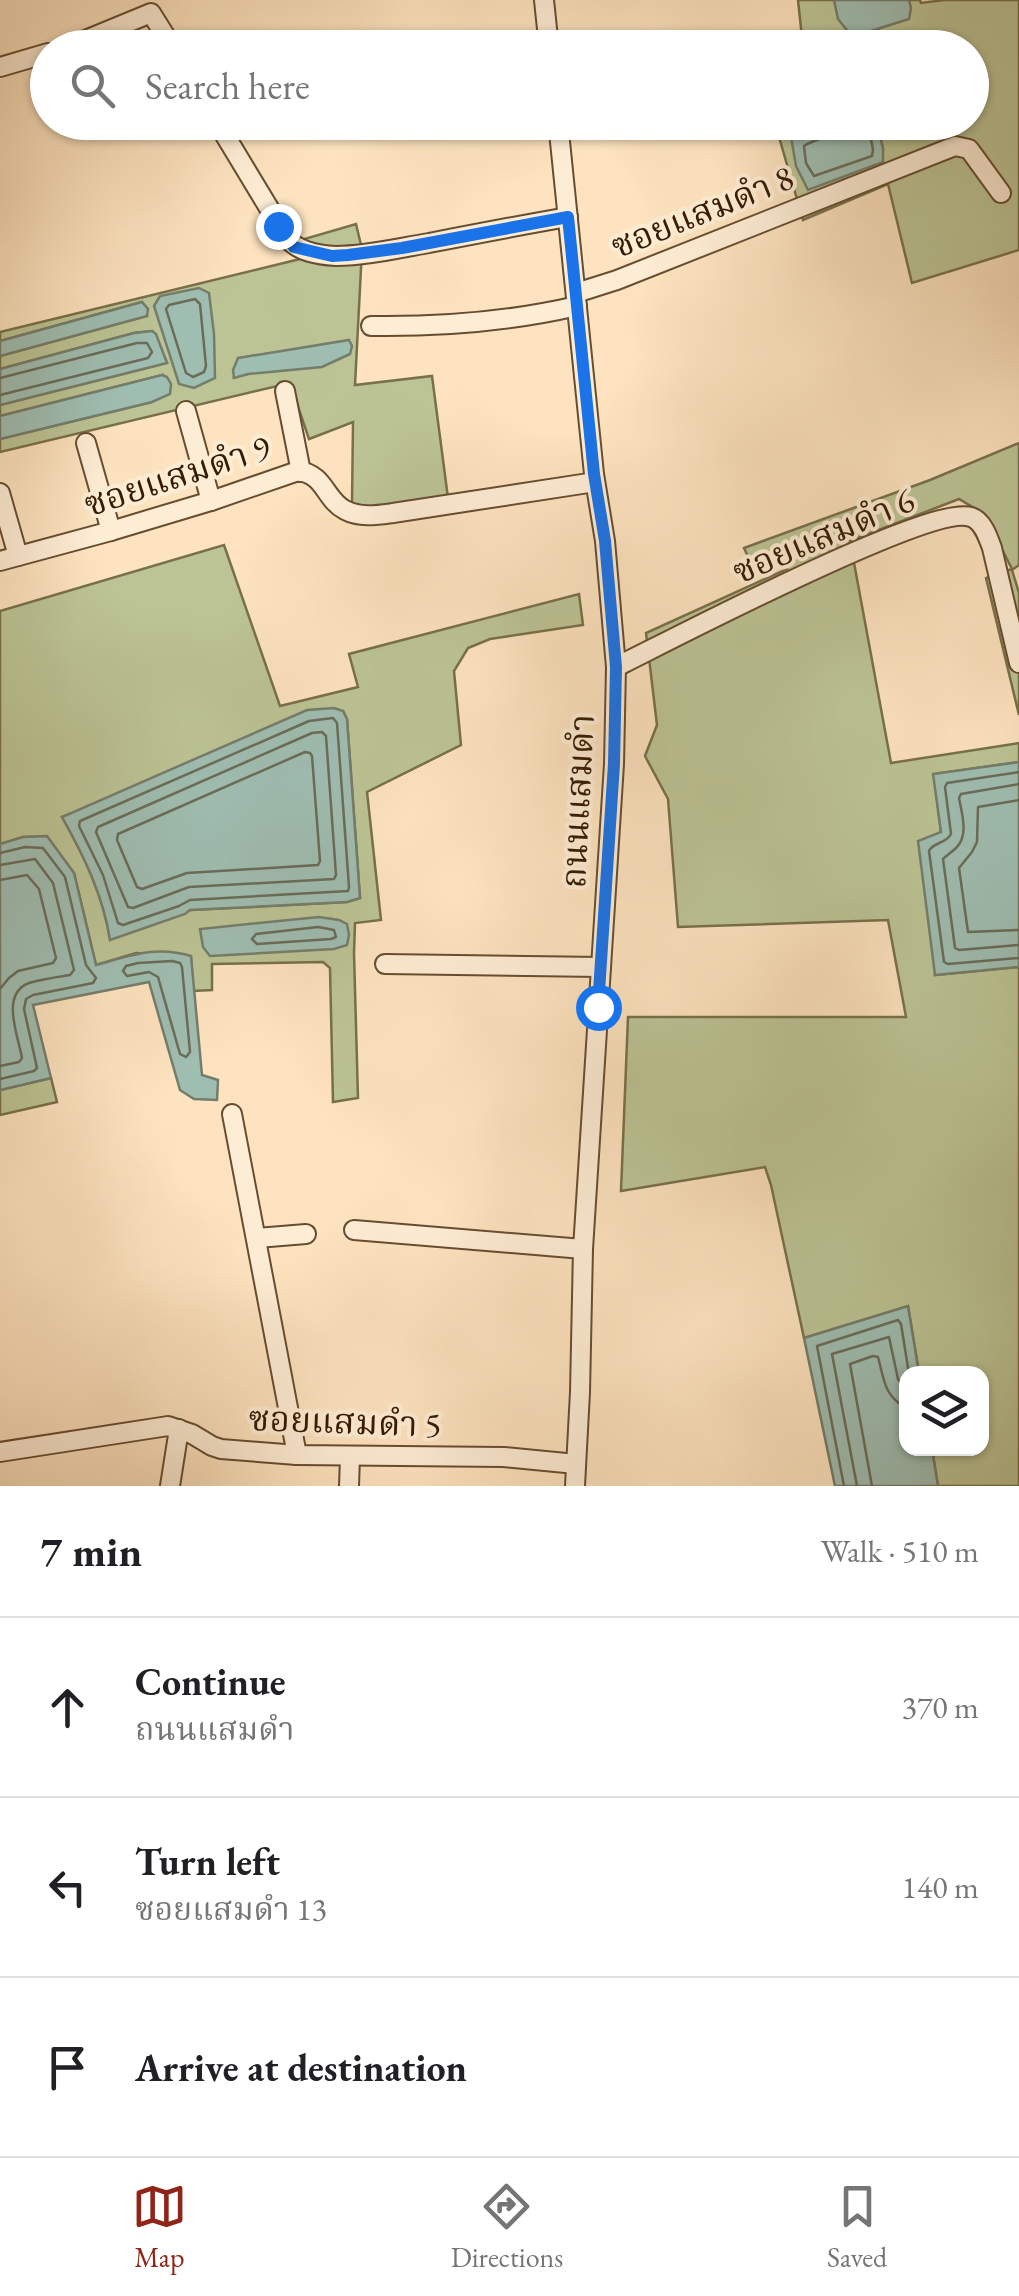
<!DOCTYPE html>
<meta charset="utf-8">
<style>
:root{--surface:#fff;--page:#f6f6f6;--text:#202124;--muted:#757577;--line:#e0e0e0;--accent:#8f2418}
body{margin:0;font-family:"EB Garamond","Noto Serif Thai",serif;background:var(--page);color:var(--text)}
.controls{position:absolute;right:30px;bottom:30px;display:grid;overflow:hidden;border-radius:20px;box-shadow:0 2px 8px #0004}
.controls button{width:90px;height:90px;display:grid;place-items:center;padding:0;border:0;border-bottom:2px solid var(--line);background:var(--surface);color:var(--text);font:50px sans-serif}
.stop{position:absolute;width:30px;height:30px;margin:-22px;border:8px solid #1a73e8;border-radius:50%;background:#fff}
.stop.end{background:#1a73e8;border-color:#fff;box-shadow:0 2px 10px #0008}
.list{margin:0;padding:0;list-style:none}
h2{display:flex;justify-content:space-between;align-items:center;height:130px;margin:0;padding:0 40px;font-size:42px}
h2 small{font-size:32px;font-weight:400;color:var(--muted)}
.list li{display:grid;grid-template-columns:65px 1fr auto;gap:30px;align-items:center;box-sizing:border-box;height:180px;padding:0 40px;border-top:2px solid var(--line)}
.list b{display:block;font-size:38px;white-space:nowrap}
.list p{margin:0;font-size:32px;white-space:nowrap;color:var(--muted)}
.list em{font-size:32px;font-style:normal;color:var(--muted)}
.icon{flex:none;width:55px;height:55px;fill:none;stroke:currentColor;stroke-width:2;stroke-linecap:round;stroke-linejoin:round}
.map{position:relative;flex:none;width:1019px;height:1486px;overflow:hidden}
.search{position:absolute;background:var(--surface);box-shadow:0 2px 8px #0004;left:30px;right:30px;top:30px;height:110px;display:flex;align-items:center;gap:25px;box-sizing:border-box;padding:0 35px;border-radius:55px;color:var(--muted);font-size:38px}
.sheet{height:670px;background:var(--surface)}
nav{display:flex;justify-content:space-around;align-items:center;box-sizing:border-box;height:140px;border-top:2px solid var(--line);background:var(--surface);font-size:28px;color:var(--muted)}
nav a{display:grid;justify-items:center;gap:5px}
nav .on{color:var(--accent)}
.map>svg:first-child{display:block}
.green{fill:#bcc495;stroke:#78704a;stroke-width:2.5;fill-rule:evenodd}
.water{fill:#9fbeb2;stroke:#757d6b;stroke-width:2.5}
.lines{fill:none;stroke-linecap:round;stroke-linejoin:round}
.shore{stroke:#6a6c59;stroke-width:2.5}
.minor-casing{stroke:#674d30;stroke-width:22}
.minor{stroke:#feedd5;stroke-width:18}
.route{stroke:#1a73e8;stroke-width:12}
.labels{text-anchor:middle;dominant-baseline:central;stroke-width:8;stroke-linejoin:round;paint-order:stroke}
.street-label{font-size:35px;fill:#351b00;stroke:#feedd5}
</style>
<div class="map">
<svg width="1019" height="1486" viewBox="0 0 1019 1486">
<rect width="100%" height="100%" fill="#fde3bf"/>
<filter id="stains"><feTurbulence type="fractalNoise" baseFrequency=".002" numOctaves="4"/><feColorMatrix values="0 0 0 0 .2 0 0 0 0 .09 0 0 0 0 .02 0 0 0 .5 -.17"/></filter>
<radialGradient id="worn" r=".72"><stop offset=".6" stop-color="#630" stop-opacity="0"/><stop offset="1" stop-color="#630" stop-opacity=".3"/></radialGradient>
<g class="green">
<path d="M798 0H920L921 3 944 0H1019V250L912 283 888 184 803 220 775 123H839L791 137 883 149 877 123 972 122V48L803 47Z"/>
<path d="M356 224 362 249 355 385 432 376 448 498 373 509 352 504 353 422 309 439 290 383 0 452V439L152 402 162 375 0 416V405L167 363 152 331 134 333 0 369V356L147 316 142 302 0 341V332L300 259 294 242ZM321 346 248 374 234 377 238 358Z"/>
<path d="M1019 443V565L1012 570 1019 593V715L986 578 1012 569 984 514 959 499 850 541 891 763 1019 743V762L934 774 941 832 935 975 1019 967V1486H938L932 1449 982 1448V1374L919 1373 908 1306 804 1338 771 1185 765 1167 621 1191 628 1017H906L888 920 678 927 668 799 645 756 657 725 646 633 787 569 778 548 749 559 744 548 930 480Z"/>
<path d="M224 545 280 706 358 687 349 654 579 594 583 625 490 639 468 648 454 671 461 745 367 792 381 920 355 923 354 953 358 1098 333 1102 330 968 323 962 212 964V990L193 991 191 957 136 953 96 965 74 873 47 837H23L0 844V611ZM343 711 347 719 360 898 347 902 190 910 110 939C103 895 84 856 62 817Z"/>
<path d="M51 1078 57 1102 0 1115V1090Z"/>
</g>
<g class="water">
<path d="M834 0H909L911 8 909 19 871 31 850 34 838 19Z"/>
<path d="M839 123H877L883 149V162L808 190 796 166 791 137Z"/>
<path d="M199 288 209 293 214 334 215 378 194 388 179 384 154 306 160 296Z"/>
<path d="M142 302 148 309 147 316 0 356V341Z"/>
<path d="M152 331 156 334 167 363 0 405V369L134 333Z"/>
<path d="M349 340 352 346 350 354 322 367 248 374 234 378 233 370 238 358Z"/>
<path d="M162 375 167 377 171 384 170 394 152 402 0 439V416Z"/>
<path d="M334 708 343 711 347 719 360 898 347 902 190 910 185 914 110 940C103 895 84 856 62 817L307 710Z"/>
<path d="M1019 762V967L935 975 918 841 941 832 933 774Z"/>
<path d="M47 836 74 873 96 965C130 956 156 945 191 956L202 1075 218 1080 217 1100 194 1099 180 1090 149 982 33 1005 51 1078 0 1090V844L23 837Z"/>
<path d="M319 917 339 920 347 924 349 935 347 945 334 949 210 956 203 947 200 929Z"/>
<path d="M908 1306 919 1373 906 1374V1448L932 1449 938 1486H835L804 1338Z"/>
</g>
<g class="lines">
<g class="shore">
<path d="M835 122C834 140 815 138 804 146L806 163 814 176 872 156 873 150 868 122"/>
<path d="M195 299 200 304 206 366 204 372 193 377 186 373 166 309 169 305Z"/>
<path d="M0 378 137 343H147L152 352 148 358 0 395"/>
<path d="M333 718 337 723 349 887 348 891 190 900 179 906 123 925 118 923 103 875 79 826 80 821 309 721Z"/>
<path d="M322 732 326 736 336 875 334 879 189 887 133 908 128 907 96 832 98 827 312 733Z"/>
<path d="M305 752 310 753 312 756 320 861 318 865 187 873 142 889 137 887 117 840 118 834Z"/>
<path d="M1019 772 947 783 945 787 951 834C946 844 933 842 929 851L944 962 948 964 1019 958"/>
<path d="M1019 784 961 794 959 798C962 814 969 836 956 848 952 852 947 855 943 859L955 948 959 950 1019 945"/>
<path d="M1019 800 978 807 977 842 972 852 959 868 968 932 1019 930"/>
<path d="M0 853 25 847 43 848 65 877 86 965 96 978 93 983 33 995 26 999 24 1009 37 1068 34 1071 0 1079"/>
<path d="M0 865 35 859 53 883 74 970 70 975C57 977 42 979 29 983 0 994 18 1035 22 1058L19 1062 0 1066"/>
<path d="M0 880 27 875 39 889 56 958 53 963 18 971 9 978 0 989"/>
<path d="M318 927 334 930 336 937 331 939 257 944 252 939 256 934Z"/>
<path d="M172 961 180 963 182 967 190 1052 186 1057 180 1054 158 977 149 972 127 976 123 971 126 966 138 963Z"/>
<path d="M844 1486 817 1346 898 1320 901 1324 909 1374"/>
<path d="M857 1486 832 1354 889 1337 898 1379 906 1391"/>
<path d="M872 1486 850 1364 873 1356 878 1357C884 1379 884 1396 906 1408"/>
</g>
<defs>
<g id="minor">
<path d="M544 0 549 48"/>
<path d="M66 48 151 13 173 48"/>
<path d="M0 67 48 53"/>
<path d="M217 122 287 238C298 252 319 255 336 256 367 256 399 248 429 243 475 234 522 225 568 217"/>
<path d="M558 122 594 474 605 541 616 667 614 764 583 1249 580 1392 575 1486"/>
<path d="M576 293 617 280 955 146 969 149 1001 193"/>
<path d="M371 326C442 327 508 322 577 306"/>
<path d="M285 391 301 472"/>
<path d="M186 411 211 501"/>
<path d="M86 443 111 531"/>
<path d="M0 493 18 556"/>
<path d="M0 561 111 531 211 501 298 471C325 474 325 500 345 510 360 518 378 515 393 513L595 482"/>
<path d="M616 667C667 642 931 503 971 517 983 521 988 537 992 548L1019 663"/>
<path d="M385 964 601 967"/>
<path d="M232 1114 297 1455"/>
<path d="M354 1230 583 1249"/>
<path d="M257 1238 306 1234"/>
<path d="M0 1452 168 1426 192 1434 212 1446 221 1449 297 1455 504 1457 576 1464"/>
<path d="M170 1486 179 1429"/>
<path d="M349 1486 350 1457"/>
</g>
</defs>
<use href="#minor" class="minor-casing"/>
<use href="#minor" class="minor"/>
</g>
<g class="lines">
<path class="route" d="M278 226 294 247 332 256 348 255 402 248 568 217 594 474 605 541 616 667 614 764 598 1007"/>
</g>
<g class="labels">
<g class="street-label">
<text transform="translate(702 211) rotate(-22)">ซอยแสมดำ 8</text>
<text transform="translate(177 475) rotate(-18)">ซอยแสมดำ 9</text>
<text transform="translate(823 535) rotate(-23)">ซอยแสมดำ 6</text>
<text transform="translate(577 801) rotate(-87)">ถนนแสมดำ</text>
<text transform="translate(345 1421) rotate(2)">ซอยแสมดำ 5</text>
</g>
</g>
<rect width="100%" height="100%" filter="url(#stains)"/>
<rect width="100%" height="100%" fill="url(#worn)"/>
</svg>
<div class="controls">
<button><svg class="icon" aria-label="layers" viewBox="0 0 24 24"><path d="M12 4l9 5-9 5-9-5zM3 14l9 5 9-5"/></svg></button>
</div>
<div class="stop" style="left:598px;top:1007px"></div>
<div class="stop end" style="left:278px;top:226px"></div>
<div class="search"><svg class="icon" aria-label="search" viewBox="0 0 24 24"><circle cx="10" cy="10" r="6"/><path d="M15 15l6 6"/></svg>Search here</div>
</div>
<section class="sheet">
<h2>7 min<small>Walk · 510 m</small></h2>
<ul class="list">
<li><svg class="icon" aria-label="ahead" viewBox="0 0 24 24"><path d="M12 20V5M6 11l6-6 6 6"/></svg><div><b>Continue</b><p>ถนนแสมดำ</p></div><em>370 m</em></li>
<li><svg class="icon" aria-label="left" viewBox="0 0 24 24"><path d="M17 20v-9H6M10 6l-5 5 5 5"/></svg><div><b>Turn left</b><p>ซอยแสมดำ 13</p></div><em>140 m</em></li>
<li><svg class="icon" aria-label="arrive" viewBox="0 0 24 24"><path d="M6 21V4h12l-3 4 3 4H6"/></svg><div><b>Arrive at destination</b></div></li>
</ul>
</section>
<nav>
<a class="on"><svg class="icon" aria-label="map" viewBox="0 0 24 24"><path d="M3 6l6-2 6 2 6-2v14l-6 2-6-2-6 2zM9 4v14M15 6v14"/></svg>Map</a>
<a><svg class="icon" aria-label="directions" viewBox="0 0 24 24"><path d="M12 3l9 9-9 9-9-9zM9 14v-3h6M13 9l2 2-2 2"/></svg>Directions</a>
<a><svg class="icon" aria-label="saved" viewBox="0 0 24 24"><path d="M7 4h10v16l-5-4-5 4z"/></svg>Saved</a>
</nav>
